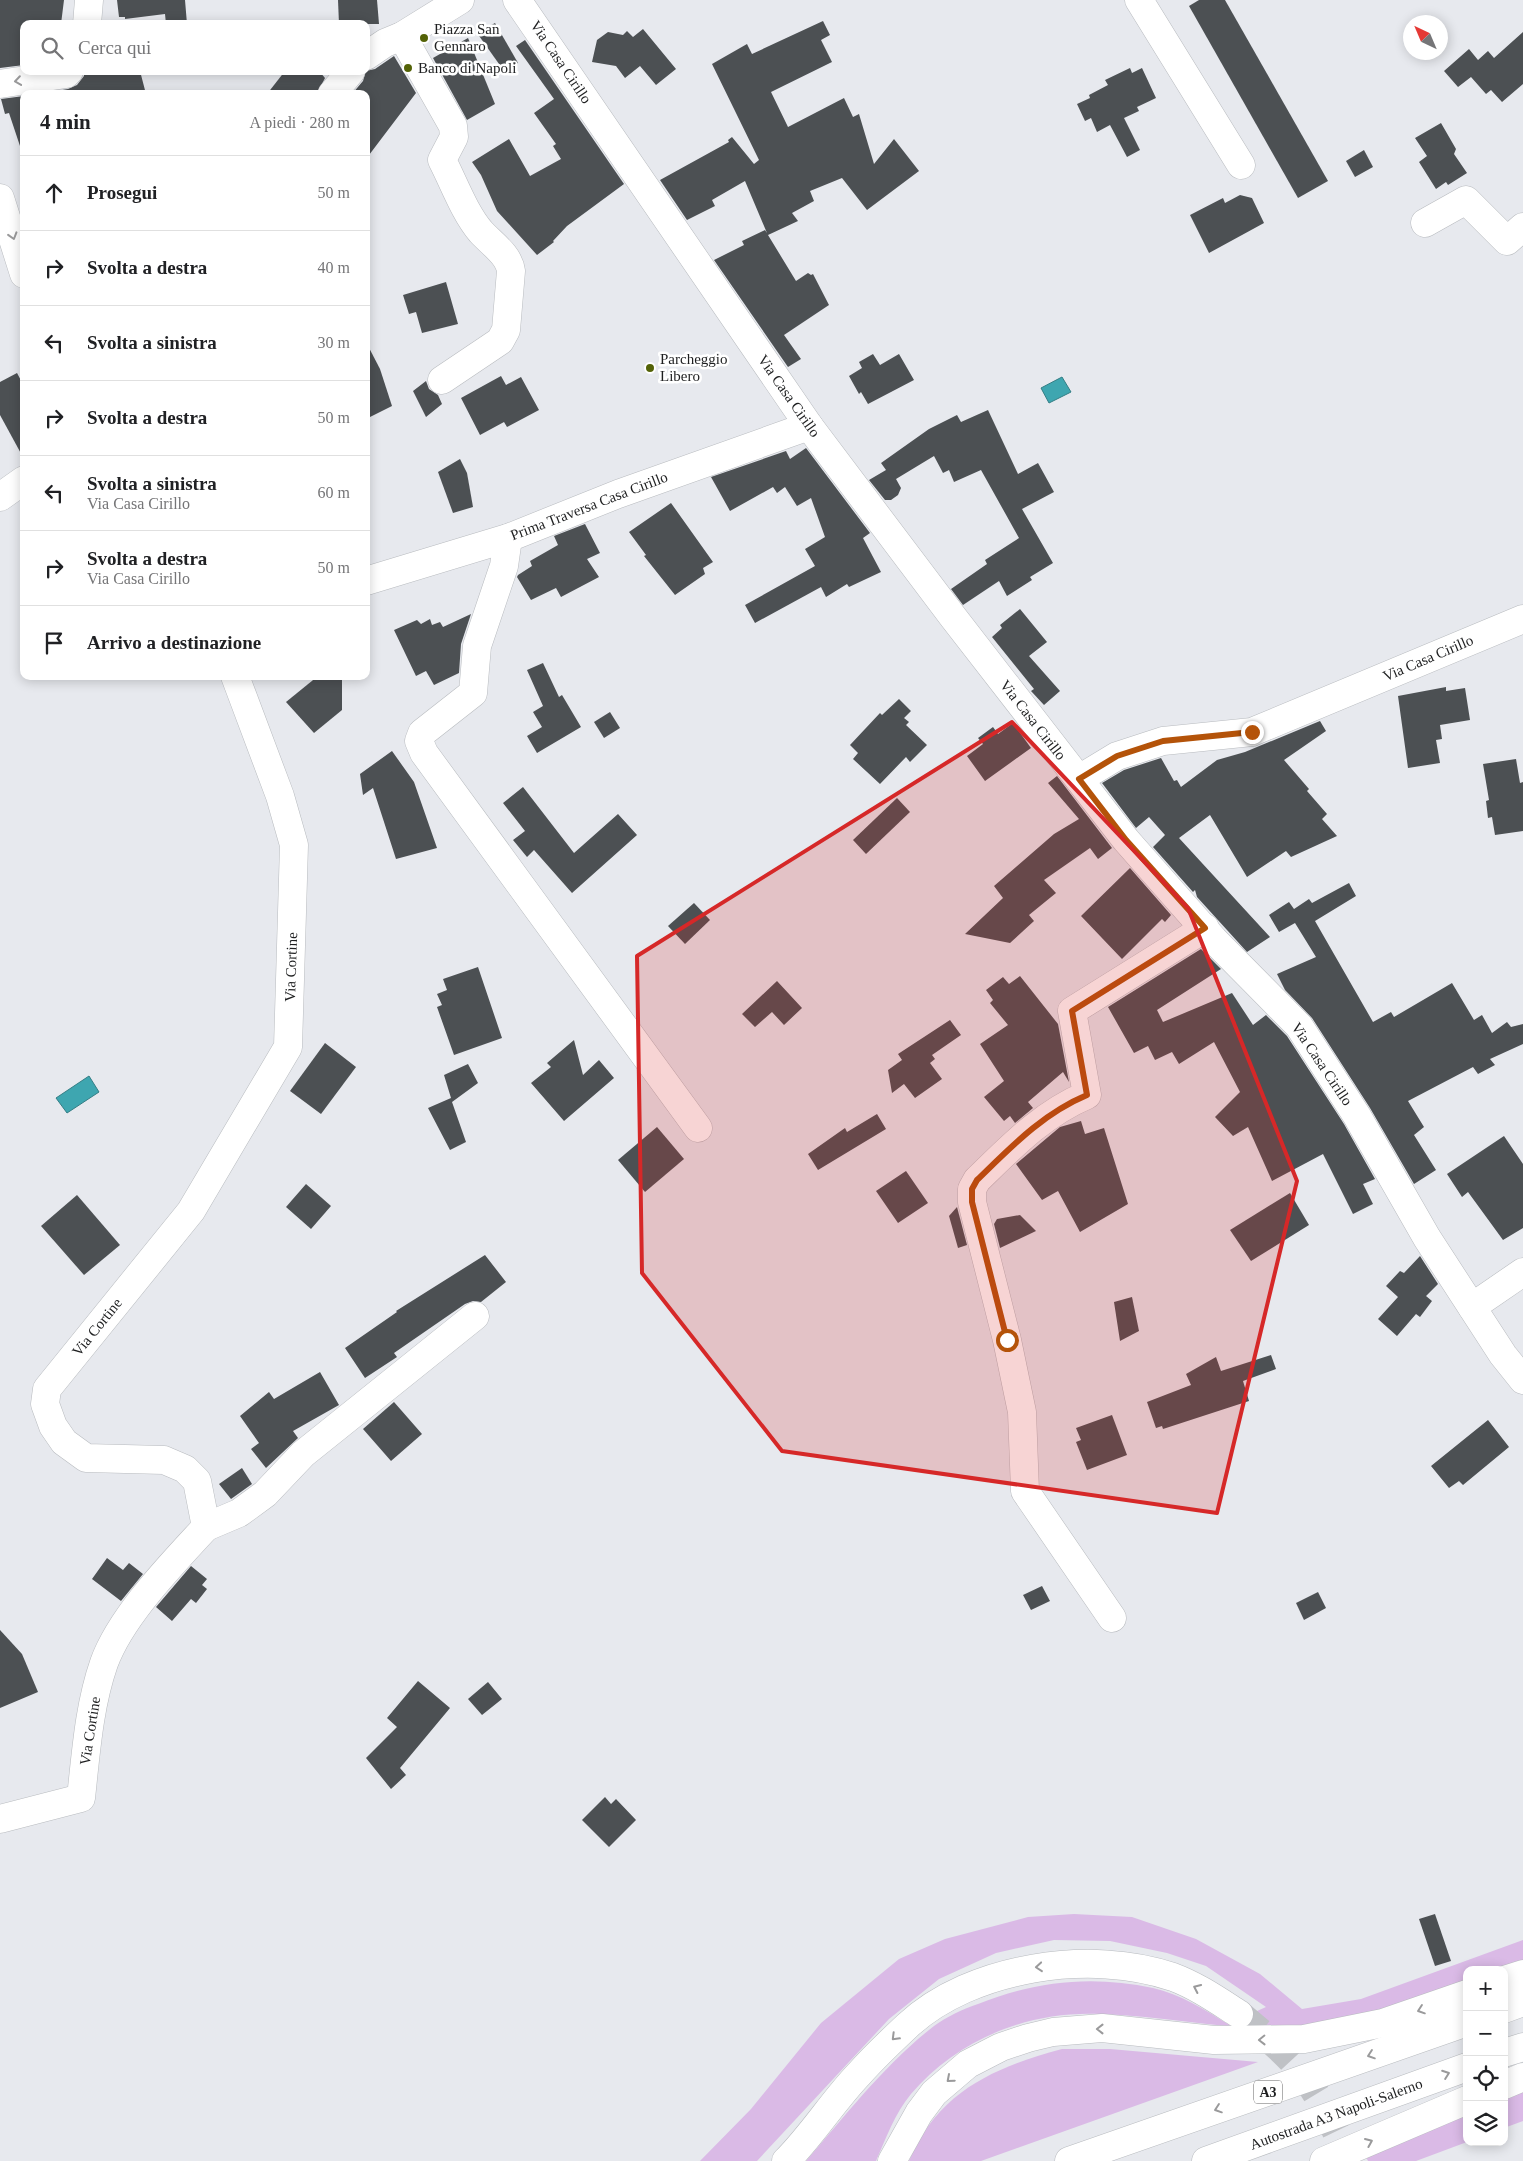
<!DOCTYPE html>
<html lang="it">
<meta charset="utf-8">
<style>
:root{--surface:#fff;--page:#f6f6f6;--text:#202124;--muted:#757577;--line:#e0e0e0}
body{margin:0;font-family:"Times New Roman",serif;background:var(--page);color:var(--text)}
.controls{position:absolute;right:15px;bottom:15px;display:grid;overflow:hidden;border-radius:10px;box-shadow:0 2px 12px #0003}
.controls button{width:45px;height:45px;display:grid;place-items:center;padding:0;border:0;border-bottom:1px solid var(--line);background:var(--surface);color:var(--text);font:25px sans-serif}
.compass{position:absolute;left:1403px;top:15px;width:45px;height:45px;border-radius:50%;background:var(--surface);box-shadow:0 2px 12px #0003;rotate:316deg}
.stop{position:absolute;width:15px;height:15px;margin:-11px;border:4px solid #b45309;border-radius:50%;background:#fff}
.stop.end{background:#b45309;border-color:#fff;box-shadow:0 1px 5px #0008}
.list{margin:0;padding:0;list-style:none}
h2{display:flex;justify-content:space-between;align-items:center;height:65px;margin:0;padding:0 20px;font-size:21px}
h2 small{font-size:16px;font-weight:400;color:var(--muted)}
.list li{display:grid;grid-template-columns:32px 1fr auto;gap:15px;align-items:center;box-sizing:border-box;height:75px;padding:0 20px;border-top:1px solid var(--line)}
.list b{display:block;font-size:19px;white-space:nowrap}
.list p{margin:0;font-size:16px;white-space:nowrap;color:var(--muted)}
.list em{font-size:16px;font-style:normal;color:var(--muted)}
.icon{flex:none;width:28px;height:28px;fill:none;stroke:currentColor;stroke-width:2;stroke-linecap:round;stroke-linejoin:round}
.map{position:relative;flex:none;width:1523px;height:2161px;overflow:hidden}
.search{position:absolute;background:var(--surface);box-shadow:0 2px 12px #0003;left:20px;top:20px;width:350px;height:55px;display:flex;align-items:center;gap:12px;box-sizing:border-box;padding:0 18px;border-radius:10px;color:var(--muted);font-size:19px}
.panel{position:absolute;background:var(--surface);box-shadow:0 2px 12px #0003;left:20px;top:90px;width:350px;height:590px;border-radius:10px}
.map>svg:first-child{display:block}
.green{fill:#dabae6}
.water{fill:#3ea6b0;stroke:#347e85}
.building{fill:#4c5053}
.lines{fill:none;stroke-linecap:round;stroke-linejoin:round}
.highway-tunnel{stroke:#bfc1c5;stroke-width:28;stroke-dasharray:28 14;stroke-linecap:butt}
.minor-casing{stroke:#b8bbbf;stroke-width:29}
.highway-casing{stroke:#b8bbbf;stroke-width:29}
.minor{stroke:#fff;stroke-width:28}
.highway{stroke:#fff;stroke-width:28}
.oneway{stroke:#9a9a9b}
.route{stroke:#b45309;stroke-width:6}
.marked{fill:#d62828;fill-opacity:0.2;stroke:#d62828;stroke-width:4;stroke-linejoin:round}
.poi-dot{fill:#536207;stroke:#fff;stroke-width:2}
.labels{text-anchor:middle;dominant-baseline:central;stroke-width:5;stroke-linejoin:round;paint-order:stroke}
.shield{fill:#fff;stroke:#626263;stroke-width:1}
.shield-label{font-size:14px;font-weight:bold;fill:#1e1f20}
.poi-label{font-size:15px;fill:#1e1f20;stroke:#fff;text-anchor:start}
.street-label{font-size:15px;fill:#1e1f20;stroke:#fff}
</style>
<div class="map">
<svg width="1523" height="2161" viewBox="0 0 1523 2161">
<rect width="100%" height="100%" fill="#e7e9ee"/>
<g class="green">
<path d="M1074 1914 1132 1917 1196 1939 1260 1974 1302 2009 1361 1999 1523 1940V1965L1504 1970H1467V1984C1431 1997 1395 2007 1358 2016 1344 2020 1328 2026 1314 2028 1242 2034 1171 2016 1099 2014 1028 2011 958 2039 911 2094 895 2113 886 2138 876 2161H806C846 2115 885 2064 934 2026 946 2017 963 2009 978 2004 1035 1981 1092 1975 1153 1988 1180 1994 1205 2010 1228 2024L1266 2007 1206 1966 1167 1953 1110 1941 1054 1940 996 1953 939 1979 889 2019 757 2161H700L751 2109 821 2023 899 1959 945 1939 1028 1917Z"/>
<path d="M1062 2049H1110L1258 2062 981 2161H909C937 2092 995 2067 1062 2049Z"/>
<path d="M1523 2091V2121L1504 2128V2099Z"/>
<path d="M1467 2114V2142L1416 2161H1368L1366 2157Z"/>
</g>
<g class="water">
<path d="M1062 377 1071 392 1049 403 1041 388Z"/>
<path d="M89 1076 99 1092 67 1113 56 1098Z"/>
</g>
<g class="building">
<path d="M0 0H64L61 24H24V65L0 68Z"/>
<path d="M117 0H185L187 24H166L165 14 125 19V17H119Z"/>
<path d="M338 0H377L379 24H339Z"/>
<path d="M1199 0H1225L1328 181 1298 198 1189 6Z"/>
<path d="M823 21 830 35 821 40 832 62 771 92 788 127 844 98 853 117 859 114 874 164 894 139 919 171 867 210 842 178 810 191 814 201 792 213 798 221 768 235 796 281 808 273 811 275 813 274 829 305 784 335 801 359 788 367 714 260 744 245 742 241 765 230 767 233 745 181 712 200 715 206 687 220 660 180 729 142 728 140 732 137 754 164 759 160 712 64 747 44 752 54Z"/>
<path d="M495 23 518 63 504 71 477 33Z"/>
<path d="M643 29 676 69 656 85 640 66 625 78 616 66 592 62 597 40 608 32 623 35 627 31 633 37Z"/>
<path d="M1523 32V84L1502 102 1491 90 1486 94 1471 77 1458 87 1444 71 1469 49 1478 60 1488 51 1494 58Z"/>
<path d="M468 38 495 104 467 120 433 58Z"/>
<path d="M525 40 624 184 567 226 553 241 554 242 537 255 497 211 481 175 472 162 509 139 530 176 561 159 553 146 556 144 534 113 554 99 516 46Z"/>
<path d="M394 56 416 93 366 159V94H352L363 81 366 71 375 69Z"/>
<path d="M1130 68 1132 73 1142 68 1156 98 1137 107 1139 111 1124 118 1140 150 1127 157 1110 125 1097 132 1091 118 1085 121 1077 104 1090 98 1089 95 1108 85 1105 80Z"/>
<path d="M84 71H140L146 94H40L68 89 77 85 84 76Z"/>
<path d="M285 71H319L325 78 317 94H267Z"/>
<path d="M24 96V145L20 146 9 113 5 114 1 99Z"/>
<path d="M1441 123 1456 149 1454 154 1467 173 1448 185 1446 182 1436 189 1419 162 1427 156 1415 138Z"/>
<path d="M1364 150 1373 167 1355 177 1346 161Z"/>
<path d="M1240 195 1252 198 1264 223 1209 253 1190 215 1223 198 1225 203Z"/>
<path d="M446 282 458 324 422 333 416 312 409 314 403 295Z"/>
<path d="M366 342 380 369 392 406 366 419Z"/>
<path d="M873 354 880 365 899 354 914 380 868 404 861 392 859 394 849 376 862 368 859 362Z"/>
<path d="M17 373 24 386V459L0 415V382Z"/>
<path d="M501 376 506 385 521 377 539 410 507 427 504 422 480 435 461 398Z"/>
<path d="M426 381 429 389 438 395 442 404 426 417 413 391Z"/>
<path d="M988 410 1018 474 1038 463 1054 492 1022 509 1053 563 1030 577 1032 580 1007 596 999 581 963 605 951 589 987 564 985 560 1019 538 981 470 954 482 949 470 943 473 934 456 896 479 901 488 898 495 891 500H885L869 480 886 470 881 463 929 429 957 415 961 422Z"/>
<path d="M806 448 870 533 863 538 881 572 849 587 847 584 826 597 821 587 755 623 745 605 815 566 805 549 825 537 811 498 797 506 785 487 777 493 773 487 730 511 711 477 786 451 790 459Z"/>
<path d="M460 459 467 473 473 507 453 513 438 472Z"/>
<path d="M671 503 713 562 703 568 705 574 675 595 644 556 646 555 629 532Z"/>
<path d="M585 524 600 553 587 559 599 577 561 597 556 588 531 600 517 577 518 575 532 566 530 561 558 545 554 536Z"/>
<path d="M1020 609 1047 642 1029 656 1060 691 1044 705 1031 691 1034 689 992 637 1002 628 1000 625Z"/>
<path d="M471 614 461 644 459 673 434 685 426 671 416 676 394 630 417 620 421 624 430 619 432 625 440 622 443 627Z"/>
<path d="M543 663 559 697 562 695 581 727 537 753 527 736 542 727 533 712 543 706 527 670Z"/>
<path d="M318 676H342V710L314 733 286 702Z"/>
<path d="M1446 687V691L1465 688 1470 720 1440 725 1442 739 1436 740 1440 763 1408 768 1398 696Z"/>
<path d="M899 699 911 711 904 718 909 722 906 725 927 745 910 762 906 757 880 784 853 759 858 753 850 745 880 713 882 715Z"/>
<path d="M610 712 620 728 604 738 594 722Z"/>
<path d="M1320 721 1326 731 1284 760 1309 789 1307 791 1327 814 1322 819 1337 836 1291 857 1286 851 1247 877 1210 815 1179 838 1270 937 1247 952 1197 897 1195 890 1193 892 1153 847 1165 835 1149 817 1136 828 1102 783 1124 770 1161 758 1174 781 1177 780 1181 787 1217 760 1245 752Z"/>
<path d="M1013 723 1031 748 985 781 967 756 983 744 978 738 993 727 998 734Z"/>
<path d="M392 751 414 782 437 848 396 859 373 788 363 795 360 774Z"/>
<path d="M1516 759 1520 783 1523 782V831L1495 835 1492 817 1488 818 1486 801 1489 800 1483 764Z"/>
<path d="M1057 776 1112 848 1098 859 1090 848 1044 880 1056 893 1029 915 1034 921 1010 943 965 934 1003 898 994 886 1054 834 1079 819 1048 783Z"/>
<path d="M523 787 574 853 618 814 637 835 572 893 534 850 527 857 513 840 525 831 503 803Z"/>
<path d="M897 798 910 812 866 854 853 840Z"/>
<path d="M1130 868 1171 915 1165 922 1162 919 1122 959 1081 916Z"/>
<path d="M1349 883 1356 896 1315 921 1373 1022 1391 1012 1394 1017 1452 983 1474 1020 1482 1015 1492 1033 1507 1022 1511 1027 1523 1024V1044L1490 1059 1495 1065 1478 1074 1473 1067 1408 1101 1424 1127 1414 1135 1436 1170 1414 1184 1370 1108 1312 1018 1285 990 1277 974 1316 957 1295 923 1279 932 1269 915 1289 902 1294 909 1309 899 1312 903Z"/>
<path d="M694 903 710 920 685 944 668 926Z"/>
<path d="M1201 949 1221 969 1157 1010 1163 1022 1232 993 1253 1025 1266 1015 1287 1036 1344 1124 1375 1179 1363 1184 1373 1204 1353 1214 1323 1154 1272 1181 1248 1127 1233 1136 1215 1117 1240 1092 1214 1042 1179 1064 1172 1052 1155 1060 1148 1046 1134 1053 1108 1007Z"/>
<path d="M478 967 502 1038 454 1055 437 1007 442 1005 437 994 447 990 443 979Z"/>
<path d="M1020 976 1058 1024 1069 1082 1063 1072 1028 1102 1033 1108 1015 1123 1010 1116 1004 1121 984 1097 1004 1081 980 1044 1008 1025 990 1003 993 1000 986 990 1003 977 1009 984Z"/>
<path d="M777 981 802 1008 784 1025 772 1012 755 1027 742 1014Z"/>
<path d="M950 1020 961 1035 932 1055 935 1059 930 1063 942 1079 915 1098 904 1084 892 1093 888 1070 902 1060 898 1054Z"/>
<path d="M574 1040 583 1075 599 1060 614 1078 564 1121 531 1083 551 1067 547 1063Z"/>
<path d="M325 1043 356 1067 321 1114 290 1091Z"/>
<path d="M468 1064 478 1083 452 1102 466 1142 450 1150 428 1108 451 1098 444 1075Z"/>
<path d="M877 1114 886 1129 818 1170 808 1154 845 1128 847 1132Z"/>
<path d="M1081 1121 1085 1134 1104 1128 1128 1204 1080 1232 1058 1191 1042 1200 1016 1164 1060 1127Z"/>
<path d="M657 1127 684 1159 645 1192 618 1160Z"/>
<path d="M1504 1136 1523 1164V1228L1503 1240 1468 1192 1462 1197 1447 1174Z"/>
<path d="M906 1171 928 1203 898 1223 876 1191Z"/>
<path d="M306 1184 331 1206 311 1229 286 1207Z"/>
<path d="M1290 1193 1309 1225 1251 1261 1230 1230Z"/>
<path d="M77 1195 120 1245 84 1275 41 1226Z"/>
<path d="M957 1207 967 1245 958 1248 949 1216Z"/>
<path d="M1020 1215 1036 1231 1000 1248 994 1224 997 1219Z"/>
<path d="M485 1255 506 1282 481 1302 473 1301 465 1304 394 1353 397 1357 365 1378 345 1348 397 1312 396 1311Z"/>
<path d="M1420 1256 1438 1284 1426 1296 1432 1301 1420 1317 1416 1314 1397 1336 1378 1319 1398 1297 1386 1286 1400 1271 1404 1273Z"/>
<path d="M1132 1297 1139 1331 1120 1341 1114 1302Z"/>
<path d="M1271 1355 1276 1369 1243 1381 1249 1401 1163 1429 1162 1426 1156 1428 1147 1402 1191 1385 1186 1374 1216 1357 1221 1371Z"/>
<path d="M320 1372 339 1405 293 1431 298 1438 266 1468 251 1449 259 1443 240 1416 269 1392 274 1399Z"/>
<path d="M394 1402 422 1434 391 1461 363 1429Z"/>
<path d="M1112 1415 1127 1455 1087 1470 1076 1442 1081 1440 1076 1428Z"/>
<path d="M1488 1420 1509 1447 1463 1485 1459 1481 1449 1488 1431 1466Z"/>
<path d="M242 1468 252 1484 231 1499 219 1484Z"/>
<path d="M107 1558 123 1570 129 1563 143 1574 121 1601 92 1579Z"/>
<path d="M191 1566 207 1579 202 1585 207 1589 196 1603 191 1599 172 1621 156 1607Z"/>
<path d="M1042 1586 1050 1601 1031 1610 1023 1595Z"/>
<path d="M1318 1592 1326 1608 1304 1620 1296 1603Z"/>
<path d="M0 1630 22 1654 38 1692 0 1708Z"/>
<path d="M418 1681 450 1708 400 1768 406 1775 391 1789 366 1758 397 1727 387 1718Z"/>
<path d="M488 1682 502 1699 482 1715 468 1699Z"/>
<path d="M605 1797 611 1804 616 1799 636 1820 609 1847 582 1820Z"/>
<path d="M1435 1914 1451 1961 1435 1966 1419 1919Z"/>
</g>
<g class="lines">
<path class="highway-tunnel" d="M1239 2014C1260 2032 1282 2048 1299 2069 1321 2096 1335 2130 1350 2161"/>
<defs>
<g id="minor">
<path d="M517 0 809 426 953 617 1126 840 1214 940 1299 1026 1357 1116 1427 1238 1503 1355 1523 1380"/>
<path d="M1139 0 1241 165"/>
<path d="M87 24 89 0"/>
<path d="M402 36 453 126 454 137 442 160C454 183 464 212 481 232 492 244 509 255 511 271L506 330 500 341 442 380"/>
<path d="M366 56 385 43 402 36 460 0"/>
<path d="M0 84 66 74 69 71"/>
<path d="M332 94 351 71"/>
<path d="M0 198 24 274"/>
<path d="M1425 223 1466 200 1507 241 1523 227"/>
<path d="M0 497 24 480"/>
<path d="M508 538 504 566 477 646 473 693 422 733 419 741 424 753 698 1128"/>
<path d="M366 581 508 538 618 494 809 426"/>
<path d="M1079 779 1117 756 1163 741 1252 732 1523 619"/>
<path d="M1472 1307 1523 1272"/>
<path d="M206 1527 239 1513 265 1494 303 1454 475 1316"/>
<path d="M1112 1618 1025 1491 1022 1412 1007 1340 972 1202V1189L977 1180C1011 1147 1042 1114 1087 1095L1072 1011 1205 928"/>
<path d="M0 1819 81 1798C86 1752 89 1706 104 1663 121 1616 172 1564 206 1527L197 1481 185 1469 164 1460 86 1458 64 1442 53 1426 45 1404 47 1389 191 1211 288 1047 294 845 280 796 235 676"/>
</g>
<g id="highway">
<path d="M1504 1980 1523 1974"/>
<path d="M1504 2009 1523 2002"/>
<path d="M1504 2053 1523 2047"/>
<path d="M1504 2085 1523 2077"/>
<path d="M786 2161C813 2134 833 2101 859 2074 874 2057 891 2041 907 2026 971 1966 1092 1949 1173 1977 1197 1986 1217 2000 1239 2014"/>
<path d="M892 2161 919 2113 934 2093 968 2064 1001 2047 1028 2038 1053 2032 1102 2028 1214 2040 1304 2039 1383 2023 1467 1994"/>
<path d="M1069 2161 1467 2022"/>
<path d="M1206 2161 1467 2067"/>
<path d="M1324 2161 1467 2100"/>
</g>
</defs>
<use href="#minor" class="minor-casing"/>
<use href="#highway" class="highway-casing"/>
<use href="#minor" class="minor"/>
<use href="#highway" class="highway"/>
</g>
<defs><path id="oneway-chevron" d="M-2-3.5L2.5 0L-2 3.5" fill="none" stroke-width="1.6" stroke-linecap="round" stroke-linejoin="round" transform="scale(1.25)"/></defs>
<g class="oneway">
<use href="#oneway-chevron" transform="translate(18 81) rotate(172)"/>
<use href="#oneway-chevron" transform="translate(13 236) rotate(73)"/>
<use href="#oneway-chevron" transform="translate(1039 1967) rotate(175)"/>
<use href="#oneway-chevron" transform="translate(1197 1988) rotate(-155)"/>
<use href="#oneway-chevron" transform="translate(1421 2010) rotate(161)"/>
<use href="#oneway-chevron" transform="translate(1100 2029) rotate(180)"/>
<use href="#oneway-chevron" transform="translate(895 2037) rotate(135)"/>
<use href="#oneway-chevron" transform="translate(1262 2040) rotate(179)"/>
<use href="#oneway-chevron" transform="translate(1371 2055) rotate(161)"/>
<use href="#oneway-chevron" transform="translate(1446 2074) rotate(-20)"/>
<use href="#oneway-chevron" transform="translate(950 2079) rotate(139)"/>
<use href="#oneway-chevron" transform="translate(1218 2109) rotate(161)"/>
<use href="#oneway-chevron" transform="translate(1369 2142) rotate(-23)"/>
</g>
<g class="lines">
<path class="route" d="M1007 1340 972 1202V1189L977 1180C1011 1147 1042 1114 1087 1095L1072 1011 1205 928 1126 840 1079 779 1117 756 1163 741 1252 732"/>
</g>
<path class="marked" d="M1012 722 1188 908 1297 1181 1217 1513 782 1451 642 1273 637 956Z"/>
<g class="poi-dot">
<circle cx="424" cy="38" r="5"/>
<circle cx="408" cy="68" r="5"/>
<circle cx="650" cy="368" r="5"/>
</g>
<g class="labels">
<rect class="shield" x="1254" y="2080.5" width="28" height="23" rx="4"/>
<g class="shield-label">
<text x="1268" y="2092">A3</text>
</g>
<g class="poi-label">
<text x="434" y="29">Piazza San<tspan x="434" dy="17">Gennaro</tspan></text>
<text x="418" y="68">Banco di Napoli</text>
<text x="660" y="359">Parcheggio<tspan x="660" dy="17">Libero</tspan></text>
</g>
<g class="street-label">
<text transform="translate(561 62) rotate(56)">Via Casa Cirillo</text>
<text transform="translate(789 396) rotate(55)">Via Casa Cirillo</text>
<text transform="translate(589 506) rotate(-21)">Prima Traversa Casa Cirillo</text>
<text transform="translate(1428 658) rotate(-23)">Via Casa Cirillo</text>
<text transform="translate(1033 720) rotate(52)">Via Casa Cirillo</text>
<text transform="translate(291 967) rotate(-88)">Via Cortine</text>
<text transform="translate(1322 1064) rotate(56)">Via Casa Cirillo</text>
<text transform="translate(97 1327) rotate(-51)">Via Cortine</text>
<text transform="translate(90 1731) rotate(-81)">Via Cortine</text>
<text transform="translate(1336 2114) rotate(-20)">Autostrada A3 Napoli-Salerno</text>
</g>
</g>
</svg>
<div class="controls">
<button>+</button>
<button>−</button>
<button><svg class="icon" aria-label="locate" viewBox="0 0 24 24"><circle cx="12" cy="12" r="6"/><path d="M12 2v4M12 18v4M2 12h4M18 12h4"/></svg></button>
<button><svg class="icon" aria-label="layers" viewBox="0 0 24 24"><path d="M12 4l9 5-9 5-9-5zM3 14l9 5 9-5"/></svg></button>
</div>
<svg class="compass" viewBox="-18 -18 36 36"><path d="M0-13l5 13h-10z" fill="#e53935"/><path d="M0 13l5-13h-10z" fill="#757577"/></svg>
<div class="stop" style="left:1007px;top:1340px"></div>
<div class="stop end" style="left:1252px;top:732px"></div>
<div class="search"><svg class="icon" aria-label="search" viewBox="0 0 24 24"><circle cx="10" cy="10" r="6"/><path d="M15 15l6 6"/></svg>Cerca qui</div>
<section class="panel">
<h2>4 min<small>A piedi · 280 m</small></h2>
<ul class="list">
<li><svg class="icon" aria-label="ahead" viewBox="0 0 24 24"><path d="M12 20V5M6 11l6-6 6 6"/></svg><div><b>Prosegui</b></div><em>50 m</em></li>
<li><svg class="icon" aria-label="right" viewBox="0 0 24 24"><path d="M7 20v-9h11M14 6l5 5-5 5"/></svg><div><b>Svolta a destra</b></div><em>40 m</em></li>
<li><svg class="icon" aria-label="left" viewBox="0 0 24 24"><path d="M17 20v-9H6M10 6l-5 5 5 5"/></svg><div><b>Svolta a sinistra</b></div><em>30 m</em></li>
<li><svg class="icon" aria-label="right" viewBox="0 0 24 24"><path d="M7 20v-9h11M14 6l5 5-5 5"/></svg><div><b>Svolta a destra</b></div><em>50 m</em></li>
<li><svg class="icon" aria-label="left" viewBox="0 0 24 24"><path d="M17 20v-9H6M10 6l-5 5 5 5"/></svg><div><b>Svolta a sinistra</b><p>Via Casa Cirillo</p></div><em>60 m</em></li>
<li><svg class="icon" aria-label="right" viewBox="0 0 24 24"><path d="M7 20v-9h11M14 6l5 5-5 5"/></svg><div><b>Svolta a destra</b><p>Via Casa Cirillo</p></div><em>50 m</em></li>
<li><svg class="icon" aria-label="arrive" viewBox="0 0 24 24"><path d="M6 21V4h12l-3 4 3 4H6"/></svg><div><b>Arrivo a destinazione</b></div></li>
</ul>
</section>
</div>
